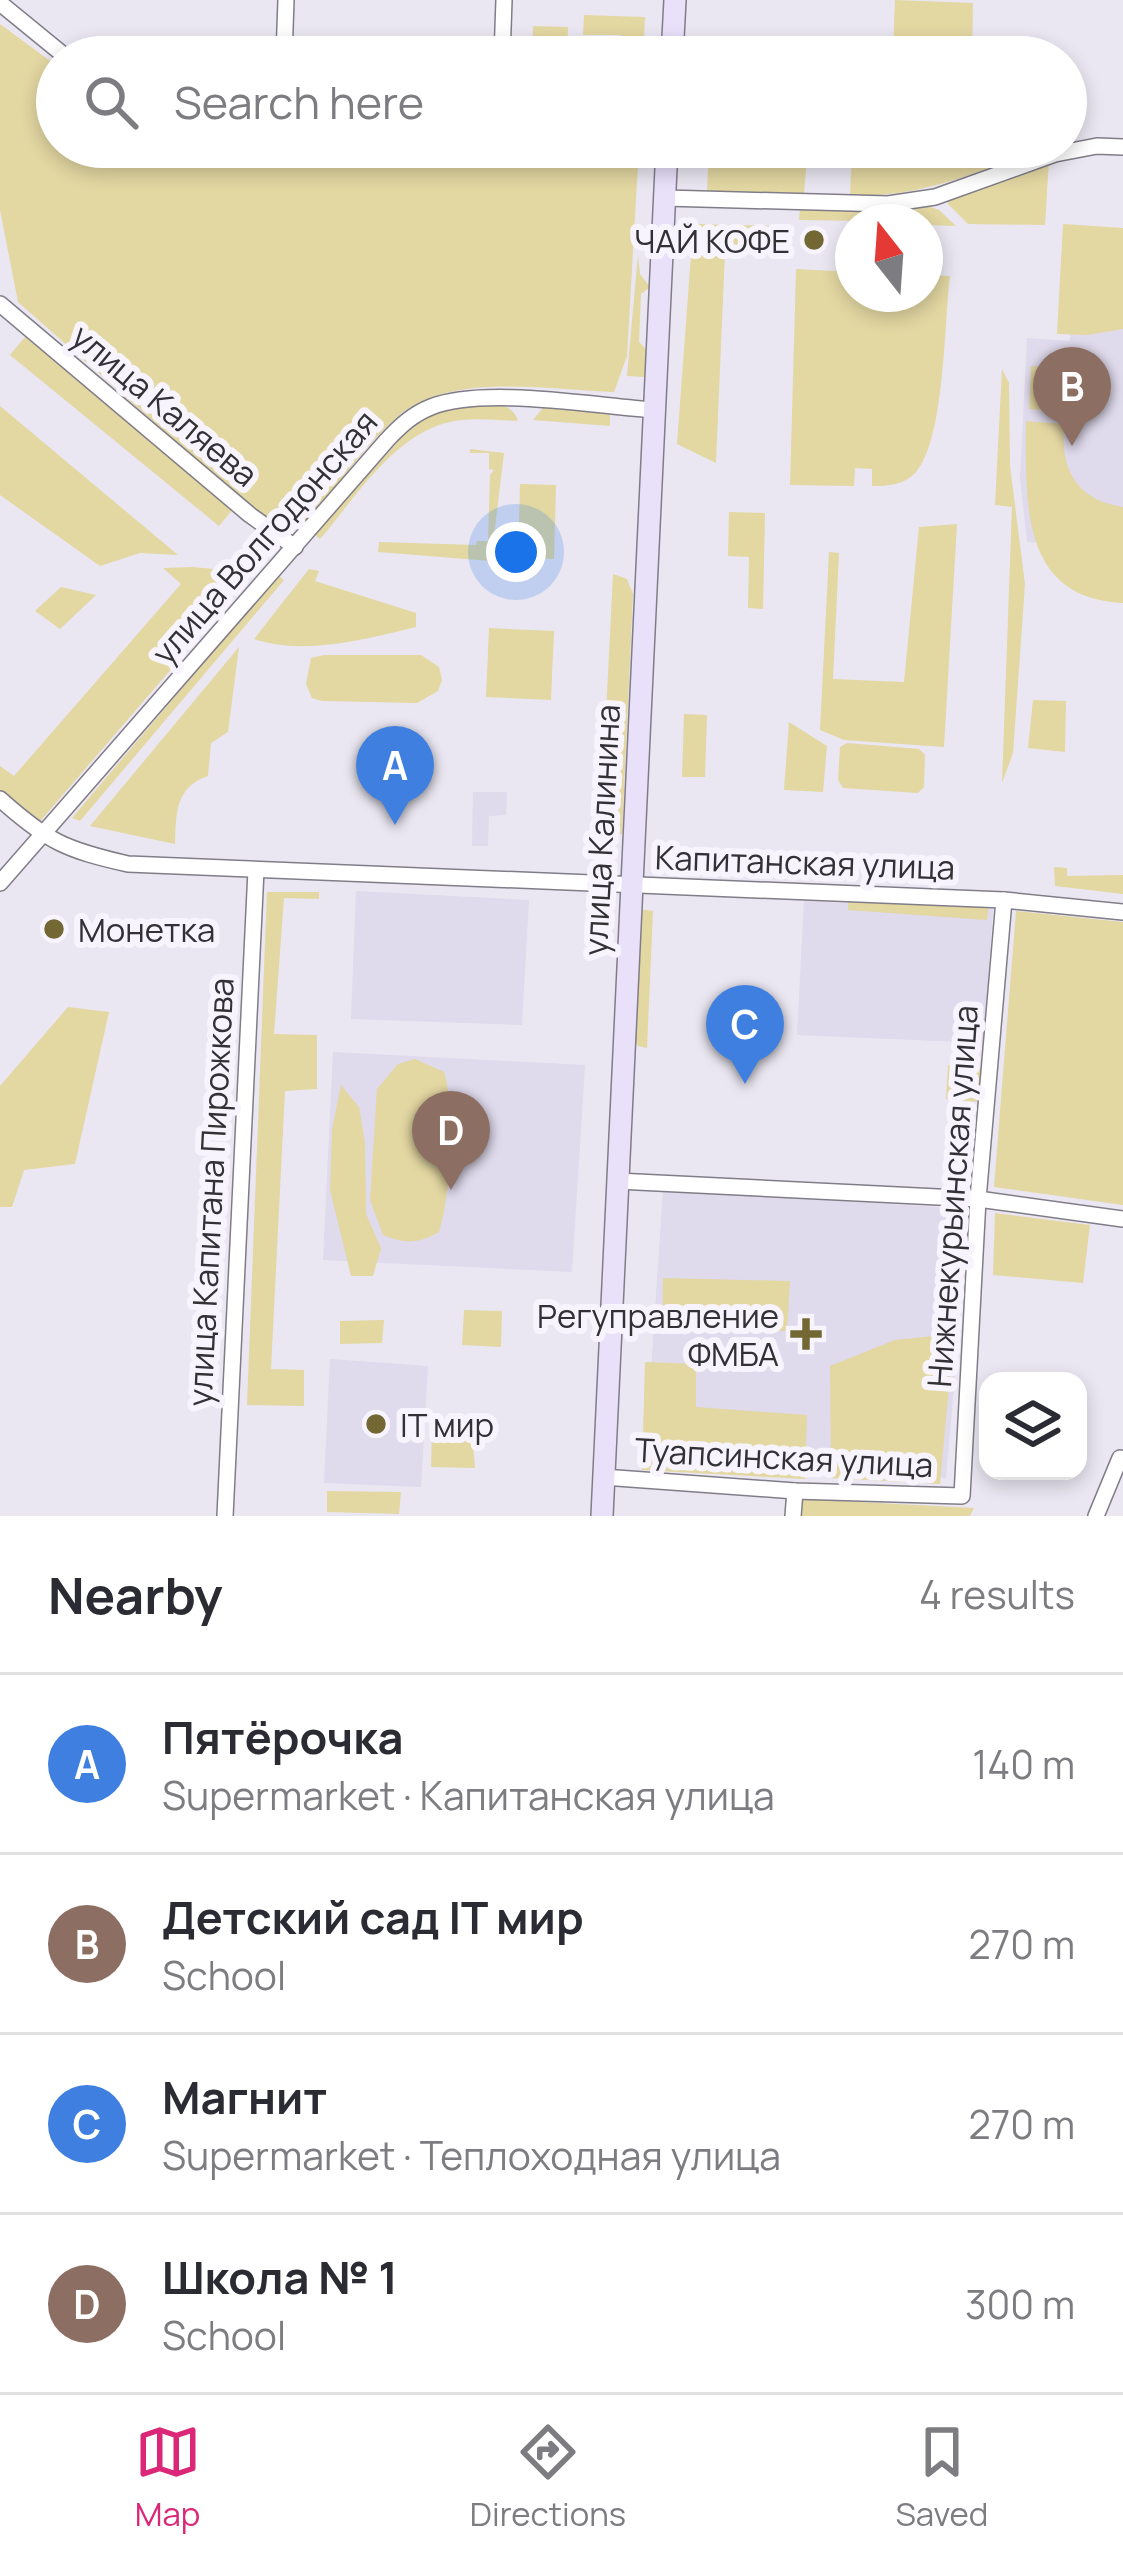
<!DOCTYPE html>
<meta charset="utf-8">
<style>
:root{--surface:#fff;--page:#f7f7f7;--text:#2b2b33;--muted:#7c7c81;--line:#e1e1e2;--accent:#db2777}
body{margin:0;font-family:Manrope,sans-serif;background:var(--page);color:var(--text)}
.controls{position:absolute;right:36px;bottom:36px;display:grid;overflow:hidden;border-radius:24px;box-shadow:0 6px 18px #0003}
.controls button{width:108px;height:108px;display:grid;place-items:center;padding:0;border:0;border-bottom:3px solid var(--line);background:var(--surface);color:var(--text);font:60px sans-serif}
.compass{position:absolute;left:835px;top:204px;width:108px;height:108px;border-radius:50%;background:var(--surface);box-shadow:0 6px 18px #0003;rotate:343deg}
.you{position:absolute;left:516px;top:552px;width:42px;height:42px;margin:-30px;border:9px solid #fff;border-radius:50%;background:#1a73e8;box-shadow:0 0 0 18px #1a73e833}
.badge{display:grid;place-items:center;width:78px;height:78px;border-radius:50%;background:var(--accent);color:#fff;font-size:39px;font-weight:700}
.pin{position:absolute;translate:-50% -99px;filter:drop-shadow(0 3px 6px #0008)}
.pin::after{content:'';position:absolute;top:63px;width:42px;height:36px;background:inherit;clip-path:polygon(0 0,100% 0,50% 100%)}
.list{margin:0;padding:0;list-style:none}
h2{display:flex;justify-content:space-between;align-items:center;height:156px;margin:0;padding:0 48px;font-size:51px}
h2 small{font-size:39px;font-weight:400;color:var(--muted)}
.list li{display:grid;grid-template-columns:78px 1fr auto;gap:36px;align-items:center;box-sizing:border-box;height:180px;padding:0 48px;border-top:3px solid var(--line)}
.list b{display:block;font-size:45px;white-space:nowrap}
.list p{margin:0;font-size:39px;white-space:nowrap;color:var(--muted)}
.list em{font-size:39px;font-style:normal;color:var(--muted)}
.icon{flex:none;width:66px;height:66px;fill:none;stroke:currentColor;stroke-width:2;stroke-linecap:round;stroke-linejoin:round}
.map{position:relative;flex:none;width:1123px;height:1516px;overflow:hidden}
.search{position:absolute;background:var(--surface);box-shadow:0 6px 18px #0003;left:36px;right:36px;top:36px;height:132px;display:flex;align-items:center;gap:30px;box-sizing:border-box;padding:0 42px;border-radius:66px;color:var(--muted);font-size:45px}
.sheet{height:876px;background:var(--surface)}
nav{display:flex;justify-content:space-around;align-items:center;box-sizing:border-box;height:168px;border-top:3px solid var(--line);background:var(--surface);font-size:33px;color:var(--muted)}
nav a{display:grid;justify-items:center;gap:6px}
nav .on{color:var(--accent)}
.map>svg:first-child{display:block}
.built{fill:#dfdaec}
.green{fill:#e3d7a2}
.lines{fill:none;stroke-linecap:round;stroke-linejoin:round}
.street-casing{stroke:#807d88;stroke-width:18}
.secondary-casing{stroke:#807d88;stroke-width:24}
.street{stroke:#fff;stroke-width:15}
.secondary{stroke:#e9e0fa;stroke-width:21}
.poi-dot{fill:#736734;stroke:#f7f4fd;stroke-width:4.5}
.labels{text-anchor:middle;dominant-baseline:central;stroke-width:12;stroke-linejoin:round;paint-order:stroke}
.poi-label{font-size:33px;fill:#323135;stroke:#f7f4fd;text-anchor:end}
.street-label{font-size:33px;fill:#323135;stroke:#f7f4fd}
</style>
<div class="map">
<svg width="1123" height="1516" viewBox="0 0 1123 1516">
<rect width="100%" height="100%" fill="#eae7f2"/>
<g class="built">
<path d="M1072 286 1123 290V547L1027 542 1020 478 1027 338 1070 341Z"/>
<path d="M473 792H507L506 815 489 816 488 846H472Z"/>
<path d="M356 891 529 900 522 1025 351 1019Z"/>
<path d="M804 901 993 909 984 1043 797 1035Z"/>
<path d="M333 1052 585 1065 572 1272 323 1260Z"/>
<path d="M663 1190 970 1209 946 1478 645 1460Z"/>
<path d="M330 1359 428 1366 421 1487 324 1483Z"/>
</g>
<g class="green">
<path d="M895 0 973 3 972 53 893 50Z"/>
<path d="M584 15 645 17 643 57H621V35H583Z"/>
<path d="M0 24 57 66V147H639L627 356 614 392C549 390 447 371 396 418 361 449 335 491 302 524L286 528 267 522 18 302 0 210Z"/>
<path d="M533 26 568 27 567 55 532 54Z"/>
<path d="M709 147H808L804 193 707 192Z"/>
<path d="M852 147 1034 152C974 173 915 199 850 195Z"/>
<path d="M1049 160 1045 225 968 224 948 204 947 199Z"/>
<path d="M928 206 939 210 956 226 925 225V222L799 220 800 209 888 212Z"/>
<path d="M699 224 777 226 776 253 725 252 716 463 677 444 693 228Z"/>
<path d="M1063 224 1123 228V329L1087 335 1057 334Z"/>
<path d="M638 255 640 274 650 287 641 294 639 342 647 350 644 377 627 376Z"/>
<path d="M796 269 853 272V294H925V275L950 276C944 323 945 438 916 472 904 485 889 486 872 486V469L855 468 854 486 790 485Z"/>
<path d="M25 337 234 508 219 526 10 355Z"/>
<path d="M1031 366 1069 368 1067 412 1029 409Z"/>
<path d="M1002 369 1009 383 1010 466 1025 584 1013 753 1002 783 1012 507 995 505Z"/>
<path d="M475 404C492 405 512 401 518 421 499 420 480 418 461 420 398 427 358 495 320 539L314 534 414 424 436 411Z"/>
<path d="M0 406 178 555 140 553 100 566 0 495Z"/>
<path d="M543 408 610 414V426L533 420Z"/>
<path d="M1026 421 1064 424C1060 469 1076 500 1123 507V603C1019 598 1026 501 1026 421Z"/>
<path d="M470 449 504 453 491 561 378 552 379 542 476 545 477 541H488L490 475 494 470 489 469V453H470Z"/>
<path d="M520 484 556 485 554 559 518 558Z"/>
<path d="M729 512 765 513 763 609 748 608 749 557 728 556Z"/>
<path d="M957 524 944 747 844 740 820 730 829 552 839 553 833 679 904 682 919 527Z"/>
<path d="M193 567 254 573 36 826 0 793V766L14 776 181 584 163 568Z"/>
<path d="M309 569 319 571 315 581 416 613V627C366 639 304 656 254 639Z"/>
<path d="M613 574 627 579 633 594 622 834 600 833Z"/>
<path d="M278 575 284 580 80 821 72 818Z"/>
<path d="M61 587 96 595 60 629 35 611Z"/>
<path d="M489 628 554 631 551 700 486 697Z"/>
<path d="M239 647 228 732 211 743 208 776C175 787 176 814 175 844L90 826Z"/>
<path d="M324 655H421L439 667 442 680 438 691 417 703 322 701 312 698 306 684 311 658Z"/>
<path d="M1033 700 1066 701 1065 752 1028 748Z"/>
<path d="M684 714 707 715 705 777H682Z"/>
<path d="M789 722 827 746 823 792 784 790Z"/>
<path d="M847 743 919 749 925 755 924 787 918 793 843 788 838 780 840 747Z"/>
<path d="M1054 867 1067 868V876L1123 875V894L1055 886Z"/>
<path d="M267 892H319V899L284 898 274 1034 317 1035V1089L285 1091 271 1369 304 1370V1406L247 1405Z"/>
<path d="M849 896 989 903 987 920 848 910Z"/>
<path d="M640 909 653 911 647 1048 638 1046 634 1038Z"/>
<path d="M1016 911 1123 922V1205L994 1187Z"/>
<path d="M68 1007 109 1012 75 1164 24 1170 12 1207H0V1086Z"/>
<path d="M415 1059 444 1072C456 1111 451 1192 439 1232 418 1244 405 1244 383 1235L370 1200 377 1089 398 1064Z"/>
<path d="M948 1065 981 1068 979 1102 946 1099Z"/>
<path d="M341 1085 359 1107 365 1143 366 1214 381 1248 373 1276H351L330 1190 332 1129Z"/>
<path d="M995 1213 1090 1225 1083 1283 993 1275Z"/>
<path d="M945 1222 964 1223 940 1484 831 1478 830 1366 895 1340 934 1336Z"/>
<path d="M663 1278 790 1281 787 1331 662 1329Z"/>
<path d="M464 1310 502 1311 501 1347 462 1345Z"/>
<path d="M384 1320 382 1343 340 1344V1321Z"/>
<path d="M645 1362 696 1364V1407L807 1415 805 1479 642 1470Z"/>
<path d="M432 1428 472 1430 475 1468 431 1467Z"/>
<path d="M327 1491 401 1492 399 1514 327 1512Z"/>
<path d="M801 1499 974 1508 970 1516H801Z"/>
</g>
<g class="lines">
<defs>
<g id="street">
<path d="M0 3 66 57"/>
<path d="M284 57 286 0"/>
<path d="M502 57 504 0"/>
<path d="M665 198 888 204 935 197 1055 154 1097 146 1123 147"/>
<path d="M0 304 250 515 295 547"/>
<path d="M0 799C48 842 66 850 128 864L1004 900 1123 912"/>
<path d="M0 883 387 440C400 426 413 414 431 407 484 386 595 406 654 410"/>
<path d="M617 1181 978 1199 1123 1219"/>
<path d="M603 1477 795 1491 962 1496 978 1199 1004 900"/>
<path d="M225 1516 256 870"/>
<path d="M793 1516 795 1491"/>
<path d="M1096 1516 1120 1458"/>
</g>
<g id="secondary">
<path d="M672 57 675 0"/>
<path d="M602 1516 667 147"/>
</g>
</defs>
<use href="#street" class="street-casing"/>
<use href="#secondary" class="secondary-casing"/>
<use href="#street" class="street"/>
<use href="#secondary" class="secondary"/>
</g>
<g class="poi-dot">
<circle cx="814" cy="240" r="12"/>
<circle cx="54" cy="929" r="12"/>
<path d="M800 1316h12v12h12v12h-12v12h-12v-12h-12v-12h12z"/>
<circle cx="376" cy="1424" r="12"/>
</g>
<g class="labels">
<g class="poi-label">
<text x="790" y="240">ЧАЙ КОФЕ</text>
<text x="78" y="929" text-anchor="start">Монетка</text>
<text x="779" y="1315">Регуправление<tspan x="779" dy="38">ФМБА</tspan></text>
<text x="400" y="1424" text-anchor="start">IT мир</text>
</g>
<g class="street-label">
<text transform="translate(165 405) rotate(40)">улица Каляева</text>
<text transform="translate(264 537) rotate(-49)">улица Волгодонская</text>
<text transform="translate(601 830) rotate(-87)">улица Калинина</text>
<text transform="translate(805 862) rotate(2)">Капитанская улица</text>
<text transform="translate(210 1192) rotate(-87)">улица Капитана Пирожкова</text>
<text transform="translate(952 1196) rotate(-86)">Нижнекурьинская улица</text>
<text transform="translate(784 1457) rotate(3)">Туапсинская улица</text>
</g>
</g>
</svg>
<div class="controls">
<button><svg class="icon" aria-label="layers" viewBox="0 0 24 24"><path d="M12 4l9 5-9 5-9-5zM3 14l9 5 9-5"/></svg></button>
</div>
<svg class="compass" viewBox="-18 -18 36 36"><path d="M0-13l5 13h-10z" fill="#e53935"/><path d="M0 13l5-13h-10z" fill="#7c7c81"/></svg>
<div class="you"></div>
<div class="pin badge" style="left:395px;top:825px;background:#3f7fe0">A</div>
<div class="pin badge" style="left:1072px;top:446px;background:#8d6e63">B</div>
<div class="pin badge" style="left:745px;top:1084px;background:#3f7fe0">C</div>
<div class="pin badge" style="left:451px;top:1190px;background:#8d6e63">D</div>
<div class="search"><svg class="icon" aria-label="search" viewBox="0 0 24 24"><circle cx="10" cy="10" r="6"/><path d="M15 15l6 6"/></svg>Search here</div>
</div>
<section class="sheet">
<h2>Nearby<small>4 results</small></h2>
<ul class="list">
<li><span class="badge" style="background:#3f7fe0">A</span><div><b>Пятёрочка</b><p>Supermarket · Капитанская улица</p></div><em>140 m</em></li>
<li><span class="badge" style="background:#8d6e63">B</span><div><b>Детский сад IT мир</b><p>School</p></div><em>270 m</em></li>
<li><span class="badge" style="background:#3f7fe0">C</span><div><b>Магнит</b><p>Supermarket · Теплоходная улица</p></div><em>270 m</em></li>
<li><span class="badge" style="background:#8d6e63">D</span><div><b>Школа № 1</b><p>School</p></div><em>300 m</em></li>
</ul>
</section>
<nav>
<a class="on"><svg class="icon" aria-label="map" viewBox="0 0 24 24"><path d="M3 6l6-2 6 2 6-2v14l-6 2-6-2-6 2zM9 4v14M15 6v14"/></svg>Map</a>
<a><svg class="icon" aria-label="directions" viewBox="0 0 24 24"><path d="M12 3l9 9-9 9-9-9zM9 14v-3h6M13 9l2 2-2 2"/></svg>Directions</a>
<a><svg class="icon" aria-label="saved" viewBox="0 0 24 24"><path d="M7 4h10v16l-5-4-5 4z"/></svg>Saved</a>
</nav>
